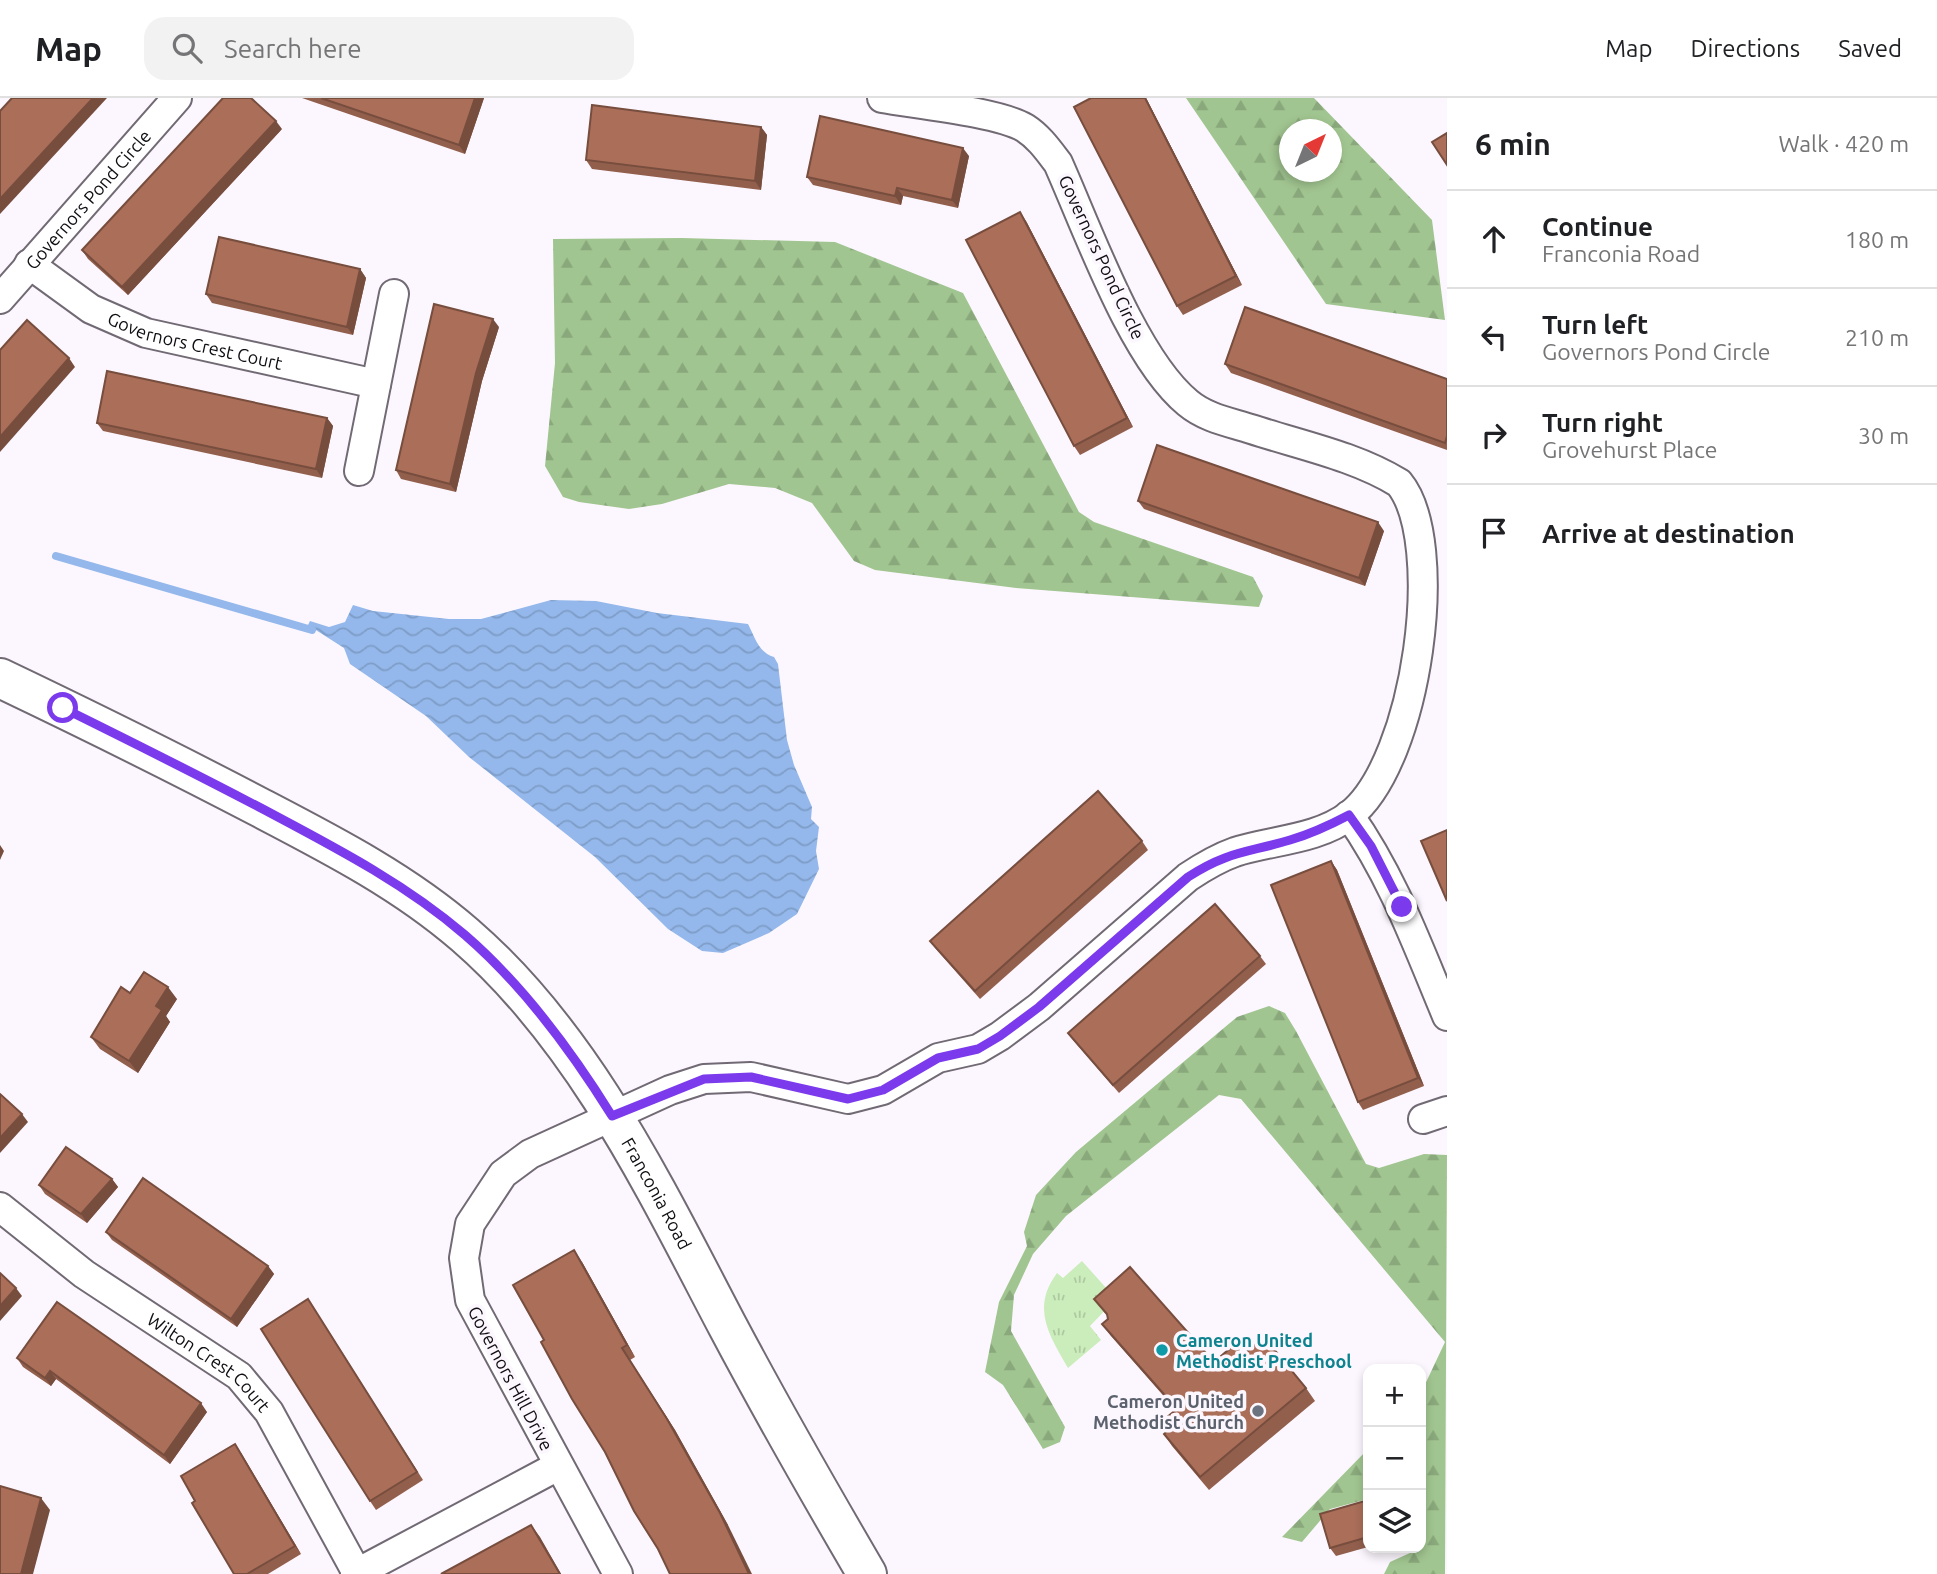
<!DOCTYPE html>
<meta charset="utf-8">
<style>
:root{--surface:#fff;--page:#f2f2f2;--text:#202124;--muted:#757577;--line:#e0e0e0}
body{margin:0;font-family:Ubuntu,sans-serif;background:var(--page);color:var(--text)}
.controls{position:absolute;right:21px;bottom:21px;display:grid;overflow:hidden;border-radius:14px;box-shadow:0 4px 10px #0003}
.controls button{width:63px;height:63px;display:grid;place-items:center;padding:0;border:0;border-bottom:2px solid var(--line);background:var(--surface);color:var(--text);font:35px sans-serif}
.compass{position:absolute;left:1279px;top:21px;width:63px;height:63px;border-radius:50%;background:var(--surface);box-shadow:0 4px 10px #0003;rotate:43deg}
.stop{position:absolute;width:21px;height:21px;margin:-16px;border:5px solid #7c3aed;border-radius:50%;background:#fff}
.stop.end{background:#7c3aed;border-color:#fff;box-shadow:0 2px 7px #0008}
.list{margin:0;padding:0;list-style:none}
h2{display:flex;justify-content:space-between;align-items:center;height:91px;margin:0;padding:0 28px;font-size:30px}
h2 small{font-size:23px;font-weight:400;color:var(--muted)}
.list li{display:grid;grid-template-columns:46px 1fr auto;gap:21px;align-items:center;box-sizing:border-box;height:98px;padding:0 28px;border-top:2px solid var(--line)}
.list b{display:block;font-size:26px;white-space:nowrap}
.list p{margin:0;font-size:23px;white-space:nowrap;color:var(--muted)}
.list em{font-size:23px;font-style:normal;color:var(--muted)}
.icon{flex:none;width:38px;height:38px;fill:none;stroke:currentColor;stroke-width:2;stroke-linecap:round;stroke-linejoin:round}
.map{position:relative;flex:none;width:1447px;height:1476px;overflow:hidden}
header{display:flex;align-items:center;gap:42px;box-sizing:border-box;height:98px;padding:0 35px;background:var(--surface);border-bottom:2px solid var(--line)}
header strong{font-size:33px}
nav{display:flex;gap:38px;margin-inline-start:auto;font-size:24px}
.search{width:490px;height:63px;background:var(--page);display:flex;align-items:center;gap:18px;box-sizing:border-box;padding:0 24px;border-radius:21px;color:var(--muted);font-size:26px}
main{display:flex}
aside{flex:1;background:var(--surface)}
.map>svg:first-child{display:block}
.grass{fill:url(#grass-tufts)}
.forest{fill:url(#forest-firs);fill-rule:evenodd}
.water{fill:url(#water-waves)}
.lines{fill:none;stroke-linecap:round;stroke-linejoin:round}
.stream{stroke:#94b8eb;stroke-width:8}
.street-casing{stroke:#716974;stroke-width:32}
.secondary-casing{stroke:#716974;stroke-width:42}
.street{stroke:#fff;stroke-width:28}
.secondary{stroke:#fff;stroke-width:38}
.wall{fill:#925f4d}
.shaded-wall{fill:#774d3e}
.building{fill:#aa6e59;stroke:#774d3e;stroke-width:2}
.route{stroke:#7c3aed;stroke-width:9}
.culture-dot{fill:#0f9aa8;stroke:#fcf7fe;stroke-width:2.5}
.worship-dot{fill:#6b7280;stroke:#fcf7fe;stroke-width:2.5}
.labels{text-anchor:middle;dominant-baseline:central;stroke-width:7;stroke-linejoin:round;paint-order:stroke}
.street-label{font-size:18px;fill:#0f0d11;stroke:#fcf7fe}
.culture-label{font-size:18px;font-weight:bold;fill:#0d838f;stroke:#fcf7fe;text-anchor:start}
.worship-label{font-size:18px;font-weight:bold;fill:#5b616d;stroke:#fcf7fe;text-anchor:end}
</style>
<header>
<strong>Map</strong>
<div class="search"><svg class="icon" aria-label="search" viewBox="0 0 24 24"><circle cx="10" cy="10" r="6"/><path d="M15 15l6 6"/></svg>Search here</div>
<nav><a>Map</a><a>Directions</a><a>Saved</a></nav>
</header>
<main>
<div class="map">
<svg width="1447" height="1476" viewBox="0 0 1447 1476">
<defs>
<pattern id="grass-tufts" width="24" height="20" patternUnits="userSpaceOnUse" patternTransform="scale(1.75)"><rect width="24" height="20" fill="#cbecbb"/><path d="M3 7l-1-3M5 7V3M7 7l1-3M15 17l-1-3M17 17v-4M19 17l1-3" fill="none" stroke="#adc9a0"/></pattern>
<pattern id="forest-firs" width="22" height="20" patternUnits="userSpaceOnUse" patternTransform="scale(1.75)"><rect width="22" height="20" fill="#a1c590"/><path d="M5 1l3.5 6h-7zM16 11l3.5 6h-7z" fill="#89a87b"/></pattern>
<pattern id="water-waves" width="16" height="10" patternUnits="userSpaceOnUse" patternTransform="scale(1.75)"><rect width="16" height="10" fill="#94b8eb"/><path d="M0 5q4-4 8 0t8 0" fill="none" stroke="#7e9dc8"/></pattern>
</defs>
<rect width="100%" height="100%" fill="#fcf7fe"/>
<path class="grass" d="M1082 1163 1116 1201 1090 1228 1101 1242 1068 1270C1049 1237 1031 1210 1057 1175L1063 1180Z"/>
<g class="forest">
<path d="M1186 0H1314L1432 122 1445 222 1326 206ZM1290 32H1332V74H1290Z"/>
<path d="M682 140 835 144 963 195 1079 414 1094 424 1253 479 1263 498 1259 509 1016 490 875 472 854 463 812 405 775 390 729 386 662 406 629 411 579 404 563 399 545 368 555 265 553 141Z"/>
<path d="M1269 908 1285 915 1296 933 1366 1066 1379 1070 1424 1056 1447 1057 1445 1476H1384L1390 1464 1421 1450V1295L1445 1244 1241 1001 1219 997 1066 1118 1033 1156 1014 1197 1011 1233 1065 1329 1060 1344 1043 1351 1003 1287 985 1274 999 1204 1027 1148 1024 1134 1036 1097 1076 1054 1237 919Z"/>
<path d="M1368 1351V1401L1330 1411 1302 1444 1282 1439Z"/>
</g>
<path class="water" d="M551 502 596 503 657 515 748 526C755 539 758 554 774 559L778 566 787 642 794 667 812 709 811 721 819 729 816 753 819 771 797 816 769 835 723 855 702 853 668 831 595 759 469 659 426 618 350 566 344 550 308 527 310 523 329 529 345 524 353 507 373 513 449 521H481Z"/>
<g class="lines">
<path class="stream" d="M56 458 312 532"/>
<defs>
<g id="street">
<path id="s1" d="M29 166 91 211 146 235 376 286"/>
<path id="s2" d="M0 201 177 0"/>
<path d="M359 373 394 196"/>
<path d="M1349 717C1393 779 1418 849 1447 918"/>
<path d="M1423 1021 1447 1013"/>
<path id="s3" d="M0 1109 84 1176 239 1278 269 1314 357 1475"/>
<path d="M355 1476 558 1368"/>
<path d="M618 1476 470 1202 464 1160 470 1126 503 1076 530 1056 670 992 704 981 751 979 848 1001 883 992 938 960 978 951 1000 938 1039 909 1188 779C1203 769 1218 760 1235 754 1272 742 1317 742 1350 717 1418 663 1447 443 1399 385 1355 358 1300 347 1251 331 1229 324 1206 320 1188 305 1133 260 1088 132 1058 65 1048 52 1039 39 1025 30 998 14 916 6 882 0"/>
</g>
<g id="secondary">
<path id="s4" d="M0 580C88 622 175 665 261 710 332 747 404 784 465 837 584 940 655 1090 727 1227 772 1312 819 1394 867 1476"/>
</g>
</defs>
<use href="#street" class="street-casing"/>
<use href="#secondary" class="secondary-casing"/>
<use href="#street" class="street"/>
<use href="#secondary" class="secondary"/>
</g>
<g class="wall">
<path d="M302 0H484L465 56Z"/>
<path d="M1091 0H1146L1242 187 1183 217 1177 208Z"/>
<path d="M761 29 767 37 761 92 592 71 586 62Z"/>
<path d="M282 31 128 197 88 161 82 152Z"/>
<path d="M969 58 958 110 903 98 901 107 813 87 807 79Z"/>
<path d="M1026 123 1133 329 1080 357 1074 348Z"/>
<path d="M360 171 366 180 353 237 212 205 206 196Z"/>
<path d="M499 229 482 283 456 394 401 381 396 372Z"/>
<path d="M1225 266 1447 281V352L1231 275Z"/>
<path d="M327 320 333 328 322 380 103 333 97 325Z"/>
<path d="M1138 403 1384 433 1365 488 1144 411Z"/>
<path d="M1142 743 1148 752 980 901 936 851 930 843Z"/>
<path d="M1331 763 1337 772 1424 988 1363 1012 1358 1004Z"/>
<path d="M1260 858 1266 866 1119 995 1074 943 1068 935Z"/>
<path d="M130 895 177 901 166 918 170 924 138 975 100 951 91 939Z"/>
<path d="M112 1081 118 1089 87 1125 45 1096 39 1087Z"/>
<path d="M106 1134 268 1168 274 1176 237 1229 112 1142Z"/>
<path d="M582 1164 635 1259 630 1262 675 1332 728 1427 658 1451 605 1354Z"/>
<path d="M308 1201 423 1382 376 1412 370 1403Z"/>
<path d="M1094 1201 1214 1264 1243 1257 1306 1290 1315 1303 1209 1392 1172 1348 1164 1336 1167 1333 1161 1324 1176 1312 1111 1238 1102 1226 1108 1221V1219Z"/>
<path d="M17 1260 207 1314 170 1366 56 1281 51 1288 23 1269Z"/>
<path d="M241 1355 301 1456 268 1476H234L195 1403Z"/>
<path d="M1368 1402V1449L1336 1458 1330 1450Z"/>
</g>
<g class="shaded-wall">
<path d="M93 0H107L0 116V101Z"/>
<path d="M475 0H484L465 56 459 47Z"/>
<path d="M1145 0H1146L1242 187 1236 178Z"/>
<path d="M276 23 282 31 128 197 122 189Z"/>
<path d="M761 29 767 37 761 92 755 83Z"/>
<path d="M963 50 969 58 958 110 952 102Z"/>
<path d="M897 90 903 98 901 107 895 98Z"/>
<path d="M1020 114 1026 123 1133 329 1127 320Z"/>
<path d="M360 171 366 180 353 237 347 229Z"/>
<path d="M493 221 499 229 482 283 456 394 450 386 476 275Z"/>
<path d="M69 260 75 269 0 354V339Z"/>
<path d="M327 320 333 328 322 380 316 371Z"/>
<path d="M1378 424 1384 433 1365 488 1359 480Z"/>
<path d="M0 747 4 753 0 762Z"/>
<path d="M1331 763 1337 772 1424 988 1418 980Z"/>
<path d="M168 889 177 901 166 918 170 924 138 975 129 963 156 908Z"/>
<path d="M22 1016 28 1024 0 1055V1040Z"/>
<path d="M112 1081 118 1089 87 1125 81 1116Z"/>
<path d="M574 1152 582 1164 635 1259 627 1247Z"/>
<path d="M268 1168 274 1176 237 1229 231 1221Z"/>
<path d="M16 1190 22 1198 0 1223V1208Z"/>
<path d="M622 1250 675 1332 728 1427 752 1476H749Z"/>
<path d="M50 1273 56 1281 51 1288 45 1280Z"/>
<path d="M201 1305 207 1314 170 1366 164 1357Z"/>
<path d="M235 1346 241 1355 301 1456 295 1448Z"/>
<path d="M41 1400 50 1412 33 1476H21Z"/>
<path d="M531 1427 540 1439 561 1476H560Z"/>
</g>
<g class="building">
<path d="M12 0H93L0 101V13Z"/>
<path d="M223 0H251L276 23 122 189 82 152Z"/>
<path d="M321 0H475L459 47Z"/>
<path d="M1091 0H1145L1236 178 1177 208 1074 9Z"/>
<path d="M592 7 761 29 755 83 586 62Z"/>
<path d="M820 18 963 50 952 102 897 90 895 98 807 79Z"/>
<path d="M1447 35V67L1432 44Z"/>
<path d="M1020 114 1127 320 1074 348 966 142Z"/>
<path d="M219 139 360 171 347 229 206 196Z"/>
<path d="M434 206 493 221 476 275 450 386 396 372Z"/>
<path d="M1245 209 1447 281V338L1445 345 1225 266Z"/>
<path d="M27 222 69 260 0 339V252Z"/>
<path d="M107 273 327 320 316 371 97 325Z"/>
<path d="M1157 347 1378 424 1359 480 1138 403Z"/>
<path d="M1098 693 1142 743 975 893 930 843Z"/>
<path d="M1447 732V803L1421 743Z"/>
<path d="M1331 763 1418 980 1358 1004 1271 787Z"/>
<path d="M1215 806 1260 858 1113 987 1068 935Z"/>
<path d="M144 874 168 889 156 908 162 912 129 963 91 939 121 889 130 895Z"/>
<path d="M0 996 22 1016 0 1040Z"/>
<path d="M66 1049 112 1081 81 1116 39 1087Z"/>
<path d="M143 1080 268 1168 231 1221 106 1134Z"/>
<path d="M574 1152 627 1247 622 1250 667 1321 720 1415 749 1476H670L658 1451 634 1413 605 1354 572 1301 541 1244 544 1242 513 1187Z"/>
<path d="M1130 1169 1214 1264 1234 1247 1243 1257 1264 1239 1306 1290 1200 1379 1164 1336 1167 1333 1161 1324 1177 1311 1102 1226 1108 1221 1107 1216 1094 1201Z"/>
<path d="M0 1175 16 1190 0 1208Z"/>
<path d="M308 1201 417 1374 370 1403 261 1231Z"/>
<path d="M57 1204 201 1305 164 1357 50 1273 45 1280 17 1260Z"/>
<path d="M235 1346 295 1448 247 1476H234L192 1405 195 1403 181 1378Z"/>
<path d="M0 1388 41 1400 21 1476H0Z"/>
<path d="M1368 1402V1439L1330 1450 1320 1416Z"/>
<path d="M531 1427 560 1476H441Z"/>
</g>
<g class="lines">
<path class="route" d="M63 610C134 645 206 681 276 718 342 753 408 788 465 837 524 888 571 952 612 1018L704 981 751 979 848 1001 883 992 938 960 978 951 1000 938 1039 909 1188 779C1228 753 1247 755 1290 742 1311 736 1330 727 1349 717L1371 748 1402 809"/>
</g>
<circle class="culture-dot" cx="1162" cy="1252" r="7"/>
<circle class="worship-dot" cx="1258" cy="1313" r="7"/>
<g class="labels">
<g class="street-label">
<text stroke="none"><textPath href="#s2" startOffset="133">Governors Pond Circle</textPath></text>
<text transform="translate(1102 159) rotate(65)">Governors Pond Circle</text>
<text stroke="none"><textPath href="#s1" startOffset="186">Governors Crest Court</textPath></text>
<text stroke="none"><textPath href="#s4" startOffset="856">Franconia Road</textPath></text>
<text stroke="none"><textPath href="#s3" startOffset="261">Wilton Crest Court</textPath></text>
<text transform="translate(511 1280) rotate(62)">Governors Hill Drive</text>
</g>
<g class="culture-label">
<text x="1176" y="1242">Cameron United<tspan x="1176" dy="21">Methodist Preschool</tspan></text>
</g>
<g class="worship-label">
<text x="1244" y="1303">Cameron United<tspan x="1244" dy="21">Methodist Church</tspan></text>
</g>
</g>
</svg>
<div class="controls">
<button>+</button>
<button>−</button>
<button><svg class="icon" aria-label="layers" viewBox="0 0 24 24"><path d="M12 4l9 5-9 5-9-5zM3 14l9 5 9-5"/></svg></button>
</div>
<svg class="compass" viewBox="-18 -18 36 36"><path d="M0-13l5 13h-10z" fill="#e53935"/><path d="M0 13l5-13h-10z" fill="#757577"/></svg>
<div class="stop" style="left:63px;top:610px"></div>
<div class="stop end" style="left:1402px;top:809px"></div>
</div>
<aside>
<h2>6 min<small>Walk · 420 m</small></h2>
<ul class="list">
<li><svg class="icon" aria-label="ahead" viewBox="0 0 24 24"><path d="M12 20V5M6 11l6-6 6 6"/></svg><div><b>Continue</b><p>Franconia Road</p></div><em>180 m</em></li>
<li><svg class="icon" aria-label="left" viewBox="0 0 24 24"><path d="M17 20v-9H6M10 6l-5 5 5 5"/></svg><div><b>Turn left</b><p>Governors Pond Circle</p></div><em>210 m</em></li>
<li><svg class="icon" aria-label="right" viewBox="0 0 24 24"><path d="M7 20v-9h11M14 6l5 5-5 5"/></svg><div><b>Turn right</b><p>Grovehurst Place</p></div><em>30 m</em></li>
<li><svg class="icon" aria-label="arrive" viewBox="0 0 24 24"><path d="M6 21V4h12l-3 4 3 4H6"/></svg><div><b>Arrive at destination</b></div></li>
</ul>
</aside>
</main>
